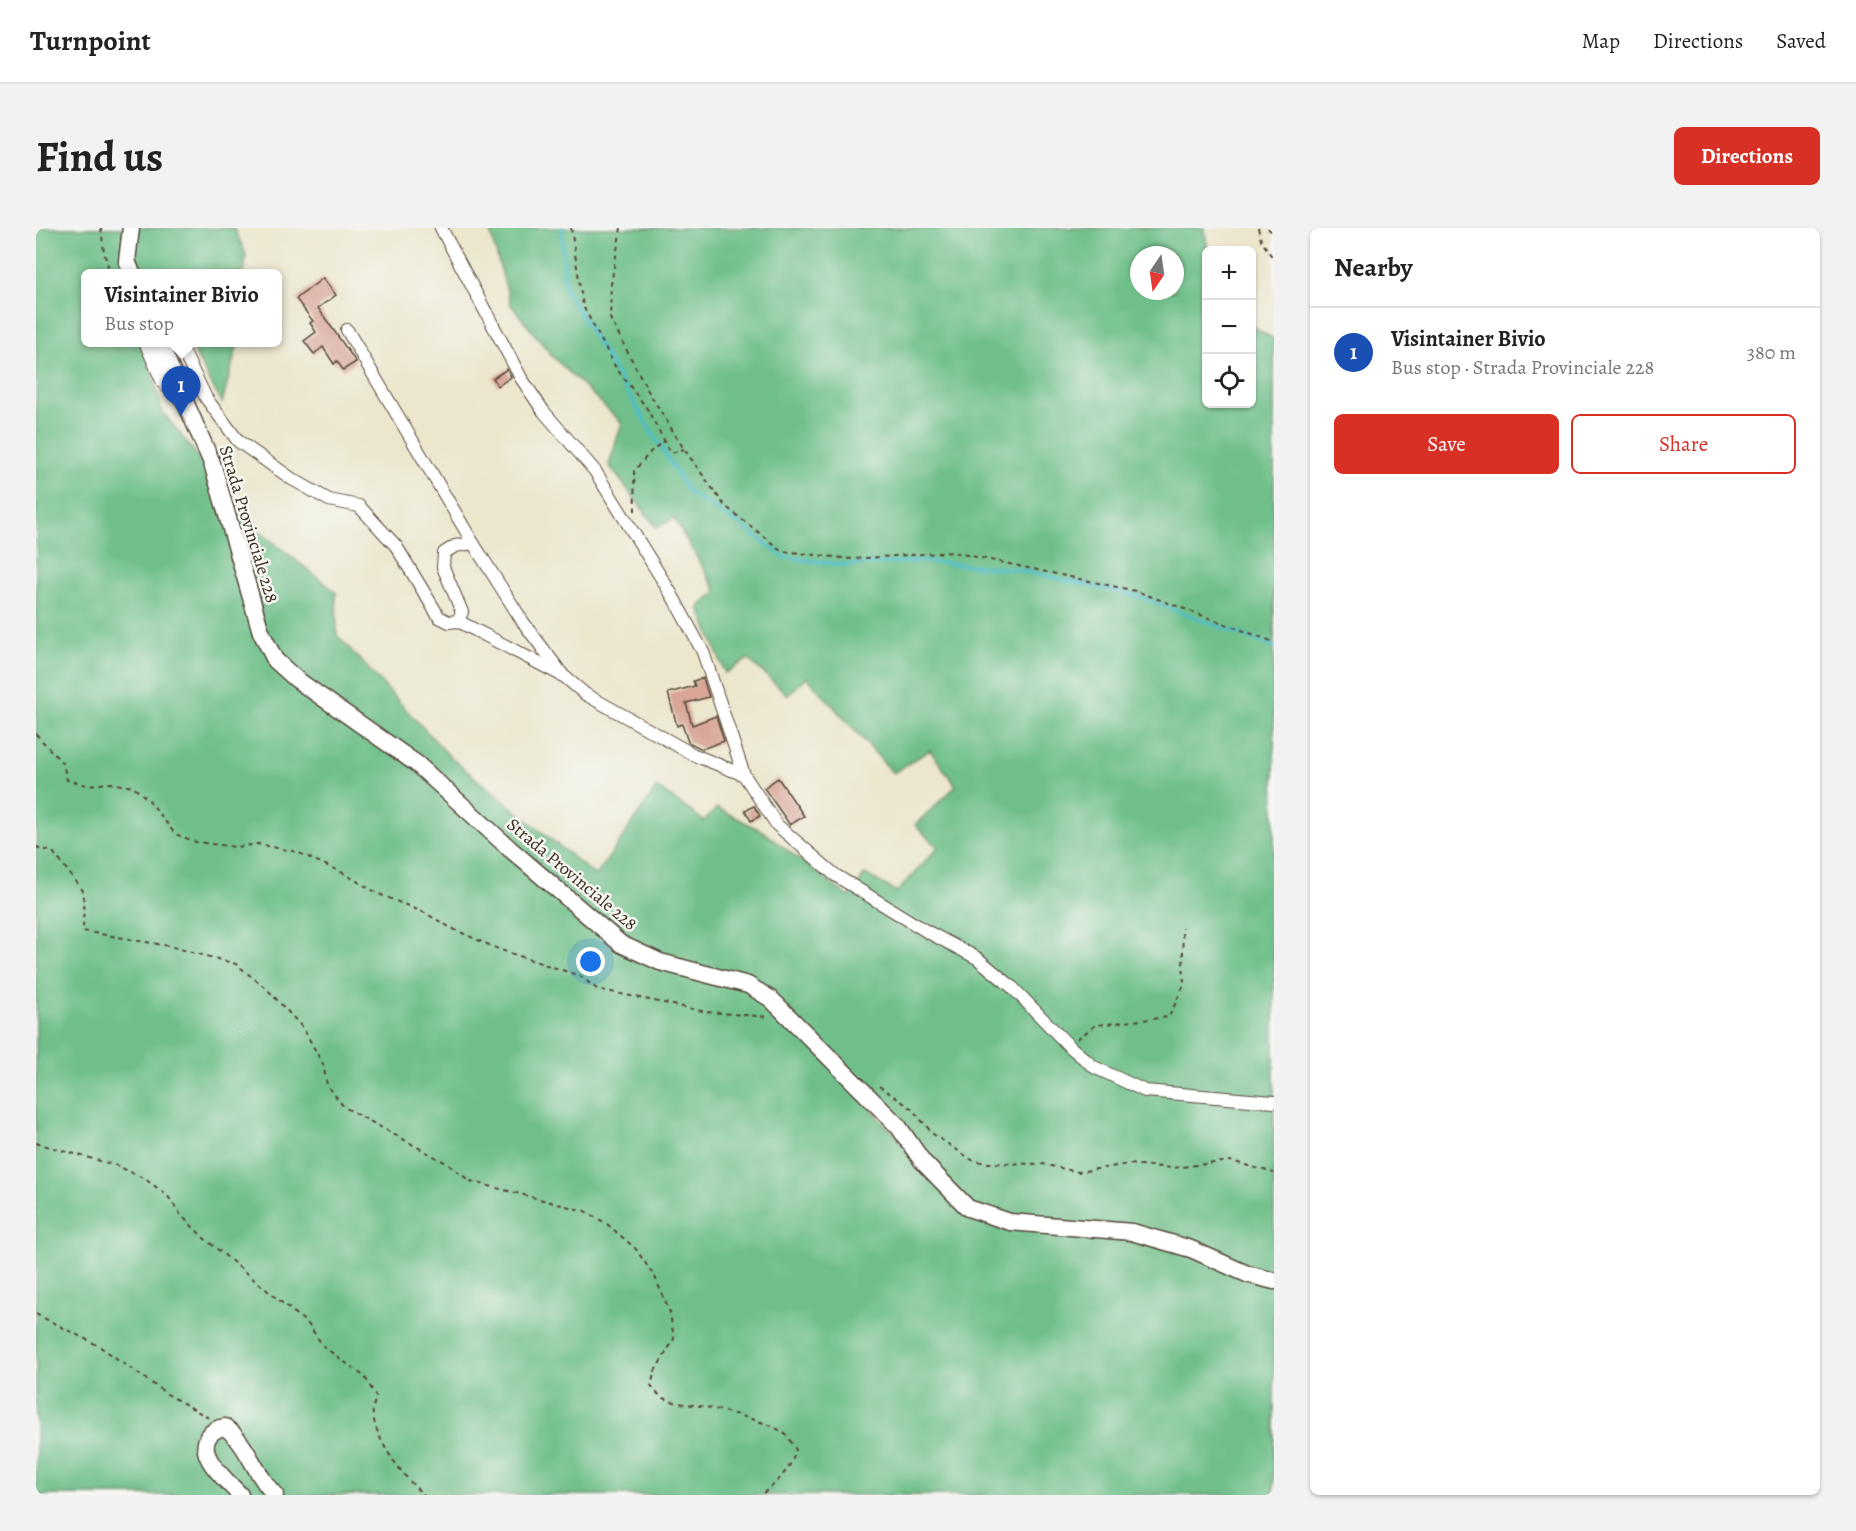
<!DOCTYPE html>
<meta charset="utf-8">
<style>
:root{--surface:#fff;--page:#f2f2f2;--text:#222;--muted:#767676;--line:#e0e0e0;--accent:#d93025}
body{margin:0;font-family:Alegreya,serif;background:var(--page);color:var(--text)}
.controls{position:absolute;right:18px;top:18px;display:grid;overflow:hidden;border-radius:9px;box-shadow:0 2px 4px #0004}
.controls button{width:54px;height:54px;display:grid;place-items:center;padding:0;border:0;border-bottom:2px solid var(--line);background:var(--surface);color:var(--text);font:30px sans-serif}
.compass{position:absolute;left:1094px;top:18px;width:54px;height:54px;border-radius:50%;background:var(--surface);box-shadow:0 2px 4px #0004;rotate:193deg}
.you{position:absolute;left:555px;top:734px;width:21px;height:21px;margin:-15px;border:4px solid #fff;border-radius:50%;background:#1a73e8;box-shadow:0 0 0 9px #1a73e833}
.badge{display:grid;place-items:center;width:39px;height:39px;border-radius:50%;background:var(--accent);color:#fff;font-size:20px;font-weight:700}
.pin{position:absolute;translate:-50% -50px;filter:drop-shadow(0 2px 3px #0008)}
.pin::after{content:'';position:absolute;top:32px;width:21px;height:18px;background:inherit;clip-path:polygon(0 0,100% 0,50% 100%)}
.popup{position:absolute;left:45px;top:41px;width:201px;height:78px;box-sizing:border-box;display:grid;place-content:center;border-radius:9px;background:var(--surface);filter:drop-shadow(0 2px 4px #0005);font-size:20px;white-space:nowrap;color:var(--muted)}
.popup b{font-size:22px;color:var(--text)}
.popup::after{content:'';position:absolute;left:50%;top:100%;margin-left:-12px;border:12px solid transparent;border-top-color:var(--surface)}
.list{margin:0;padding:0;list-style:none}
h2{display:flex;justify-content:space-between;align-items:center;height:78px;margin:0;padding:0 24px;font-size:26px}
h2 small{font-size:20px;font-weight:400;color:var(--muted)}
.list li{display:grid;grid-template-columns:39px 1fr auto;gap:18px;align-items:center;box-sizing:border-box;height:90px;padding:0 24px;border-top:2px solid var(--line)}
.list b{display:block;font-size:22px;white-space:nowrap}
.list p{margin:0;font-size:20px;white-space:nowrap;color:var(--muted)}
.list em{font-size:20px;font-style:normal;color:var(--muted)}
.actions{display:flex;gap:12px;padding:18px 24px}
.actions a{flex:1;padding:14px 0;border:2px solid var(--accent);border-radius:9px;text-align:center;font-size:21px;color:var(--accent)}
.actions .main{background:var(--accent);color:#fff}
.icon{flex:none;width:33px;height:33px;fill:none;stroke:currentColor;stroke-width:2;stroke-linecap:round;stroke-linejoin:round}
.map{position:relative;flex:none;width:1238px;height:1267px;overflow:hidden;border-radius:9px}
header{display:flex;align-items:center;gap:36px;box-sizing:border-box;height:84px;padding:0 30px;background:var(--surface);border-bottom:2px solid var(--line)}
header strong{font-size:28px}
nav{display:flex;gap:33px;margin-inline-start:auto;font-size:21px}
.intro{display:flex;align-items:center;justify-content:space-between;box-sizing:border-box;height:144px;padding:0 36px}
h1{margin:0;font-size:42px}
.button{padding:15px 27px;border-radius:9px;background:var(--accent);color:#fff;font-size:21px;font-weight:700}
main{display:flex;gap:36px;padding:0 36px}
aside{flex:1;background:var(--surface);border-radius:9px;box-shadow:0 2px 4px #0004}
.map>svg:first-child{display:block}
.forest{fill:#70bf8a;stroke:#567454;stroke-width:1.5;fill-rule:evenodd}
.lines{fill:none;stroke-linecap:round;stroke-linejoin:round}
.stream{stroke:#4fbdc4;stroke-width:4}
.building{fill:#d8a597}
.street-casing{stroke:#554638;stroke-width:14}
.secondary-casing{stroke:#554638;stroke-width:19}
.path{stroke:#554638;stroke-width:2;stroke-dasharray:4.5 4.5;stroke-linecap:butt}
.street{stroke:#fff;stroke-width:12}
.secondary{stroke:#fff;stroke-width:16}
.labels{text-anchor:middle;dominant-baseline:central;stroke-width:5;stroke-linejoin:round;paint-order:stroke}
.street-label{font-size:18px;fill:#3b2a1e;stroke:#f6f6f2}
</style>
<header>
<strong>Turnpoint</strong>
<nav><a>Map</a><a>Directions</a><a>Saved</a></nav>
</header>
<div class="intro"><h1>Find us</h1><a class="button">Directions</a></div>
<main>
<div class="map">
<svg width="1238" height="1267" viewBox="0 0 1238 1267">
<rect width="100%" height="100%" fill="#f6f6f2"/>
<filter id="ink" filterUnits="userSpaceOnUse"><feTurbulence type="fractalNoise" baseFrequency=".0167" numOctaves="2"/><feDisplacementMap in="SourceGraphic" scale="12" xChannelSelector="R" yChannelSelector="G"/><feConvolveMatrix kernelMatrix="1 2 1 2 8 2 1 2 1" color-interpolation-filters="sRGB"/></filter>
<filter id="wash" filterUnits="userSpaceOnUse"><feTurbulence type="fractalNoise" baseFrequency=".008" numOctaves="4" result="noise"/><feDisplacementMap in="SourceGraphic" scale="24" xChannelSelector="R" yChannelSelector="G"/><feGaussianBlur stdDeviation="1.35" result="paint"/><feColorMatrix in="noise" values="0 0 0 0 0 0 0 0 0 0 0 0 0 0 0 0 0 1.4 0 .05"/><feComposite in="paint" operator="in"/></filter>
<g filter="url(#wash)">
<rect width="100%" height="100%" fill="#ebe6cc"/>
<g class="forest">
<path d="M0 0H88V45H49V114L109 115 126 183 175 245 236 434 378 539 583 719 711 760 765 805 930 983 1095 1008 1238 1057V1267H0Z"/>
<path d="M101 0H198L210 27 208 45H103L98 32Z"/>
<path d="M453 0H1168L1172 22 1170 176H1216V98L1238 111V1049L1157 1017 975 990 934 977 737 768 625 731 587 713 242 429 229 403 187 259 218 299 300 364 301 407 415 530 560 648 621 559 668 593 681 580 726 603 813 669 829 646 861 664 902 619 879 597 920 558 894 522 857 545 771 449 752 467 712 431 689 445 663 379 681 364 638 290 621 300 573 237 586 195 516 128 475 77ZM1103 27H1139V63H1103Z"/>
<path d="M153 115H202L186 175Z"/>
</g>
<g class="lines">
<path class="stream" d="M526 0 529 61 652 264 703 296 748 329 809 337 886 333 983 342 1102 368 1238 419"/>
</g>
<g id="blocks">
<g class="building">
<path d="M287 50 300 67 282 80 320 134 307 142 301 133 298 136 287 119 278 126 268 113 280 104 274 95 277 93 260 71Z"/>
<path d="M471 141 475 149 462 158 457 150Z"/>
<path d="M667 450 673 469 650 475 656 497 680 488 688 513 666 521 652 514 646 496 641 498 632 465 659 458 657 453Z"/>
<path d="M742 550 768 588 754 597 728 560Z"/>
<path d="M718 578 724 588 715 593 709 582Z"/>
</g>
</g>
</g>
<g filter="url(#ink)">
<use href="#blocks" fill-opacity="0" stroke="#554638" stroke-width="1.5"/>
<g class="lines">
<defs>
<g id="street">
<path d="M405 0 485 150 508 184 559 243 636 367 667 424 708 547 741 597 799 647 890 703 941 730 976 759 1032 817 1058 839 1109 863 1238 874"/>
<path d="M311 102 437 315"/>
<path d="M109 114 127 155 146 173"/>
<path d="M127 114 146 121 170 170 202 213 256 251 293 272 323 278 360 318 403 389 413 394 422 393 529 449 549 466 658 527 708 547"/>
<path d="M422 393 426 384 407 339 408 325 419 318 437 315 487 394 526 446"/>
</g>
<g id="secondary">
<path d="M95 0 91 33 96 45"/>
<path d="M123 114 176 235 225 404 239 432 260 451 381 536 473 620 585 716 624 734 712 757 735 771 862 898 887 934 932 980 974 994 1096 1004 1155 1021 1211 1046 1238 1053"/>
<path d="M204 1267C192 1253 159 1228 173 1208 177 1202 182 1200 189 1199 213 1217 218 1246 239 1267"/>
</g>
</defs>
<use href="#street" class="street-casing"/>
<use href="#secondary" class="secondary-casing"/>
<g class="path">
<path d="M65 0 68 24 74 45"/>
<path d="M535 0 547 78 580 140 610 179 635 225 648 221"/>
<path d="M585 0 575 56 574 90 612 163 648 221 689 278 746 323 815 331 917 324 1100 363 1238 414"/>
<path d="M1222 0 1225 12 1238 32"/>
<path d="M1232 0 1238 7"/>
<path d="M599 283 598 243 617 221 629 213"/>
<path d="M0 506 27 536 31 552 51 557 75 555 97 559 112 571 139 606 160 614 200 619 222 616 261 624 307 645 343 666 389 685 415 700 462 721 544 748 561 761 671 784 734 789"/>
<path d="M0 619 17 624 48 664 47 703 133 718 200 736 231 761 267 800 287 836 291 857 308 879 412 936 434 953 549 983 571 996 599 1020 619 1049 634 1085 638 1111 619 1143 615 1157C628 1179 651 1174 674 1180 691 1184 737 1195 749 1206 753 1210 757 1217 760 1222 754 1243 741 1254 725 1267"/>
<path d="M1041 811 1060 797 1133 789 1148 757 1146 700"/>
<path d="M843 858 875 880 897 906 936 932 950 935 1006 936 1042 944 1093 936 1136 940 1195 933 1238 945"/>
<path d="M0 915 82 938 109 951 131 967 145 987 169 1011 272 1096 288 1119 329 1149 340 1169C338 1175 336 1182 337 1188 342 1216 367 1249 388 1267"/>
<path d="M0 1086 63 1118 131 1166 173 1190"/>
</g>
<use href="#street" class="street"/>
<use href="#secondary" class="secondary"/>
</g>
</g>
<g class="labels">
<g class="street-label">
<text transform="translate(213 296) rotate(73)">Strada Provinciale 228</text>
<text transform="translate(536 646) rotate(40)">Strada Provinciale 228</text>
</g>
</g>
</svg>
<div class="controls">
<button>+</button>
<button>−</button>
<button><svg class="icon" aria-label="locate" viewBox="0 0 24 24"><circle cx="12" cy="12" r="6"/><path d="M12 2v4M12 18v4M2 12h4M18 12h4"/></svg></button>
</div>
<svg class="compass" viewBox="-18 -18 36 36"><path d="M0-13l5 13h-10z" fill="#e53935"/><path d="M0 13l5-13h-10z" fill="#767676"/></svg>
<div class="you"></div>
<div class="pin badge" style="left:145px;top:188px;background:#1a4fb4">1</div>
<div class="popup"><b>Visintainer Bivio</b>Bus stop</div>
</div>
<aside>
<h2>Nearby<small></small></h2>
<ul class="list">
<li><span class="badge" style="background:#1a4fb4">1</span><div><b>Visintainer Bivio</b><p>Bus stop · Strada Provinciale 228</p></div><em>380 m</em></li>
</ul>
<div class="actions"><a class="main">Save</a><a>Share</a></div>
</aside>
</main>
